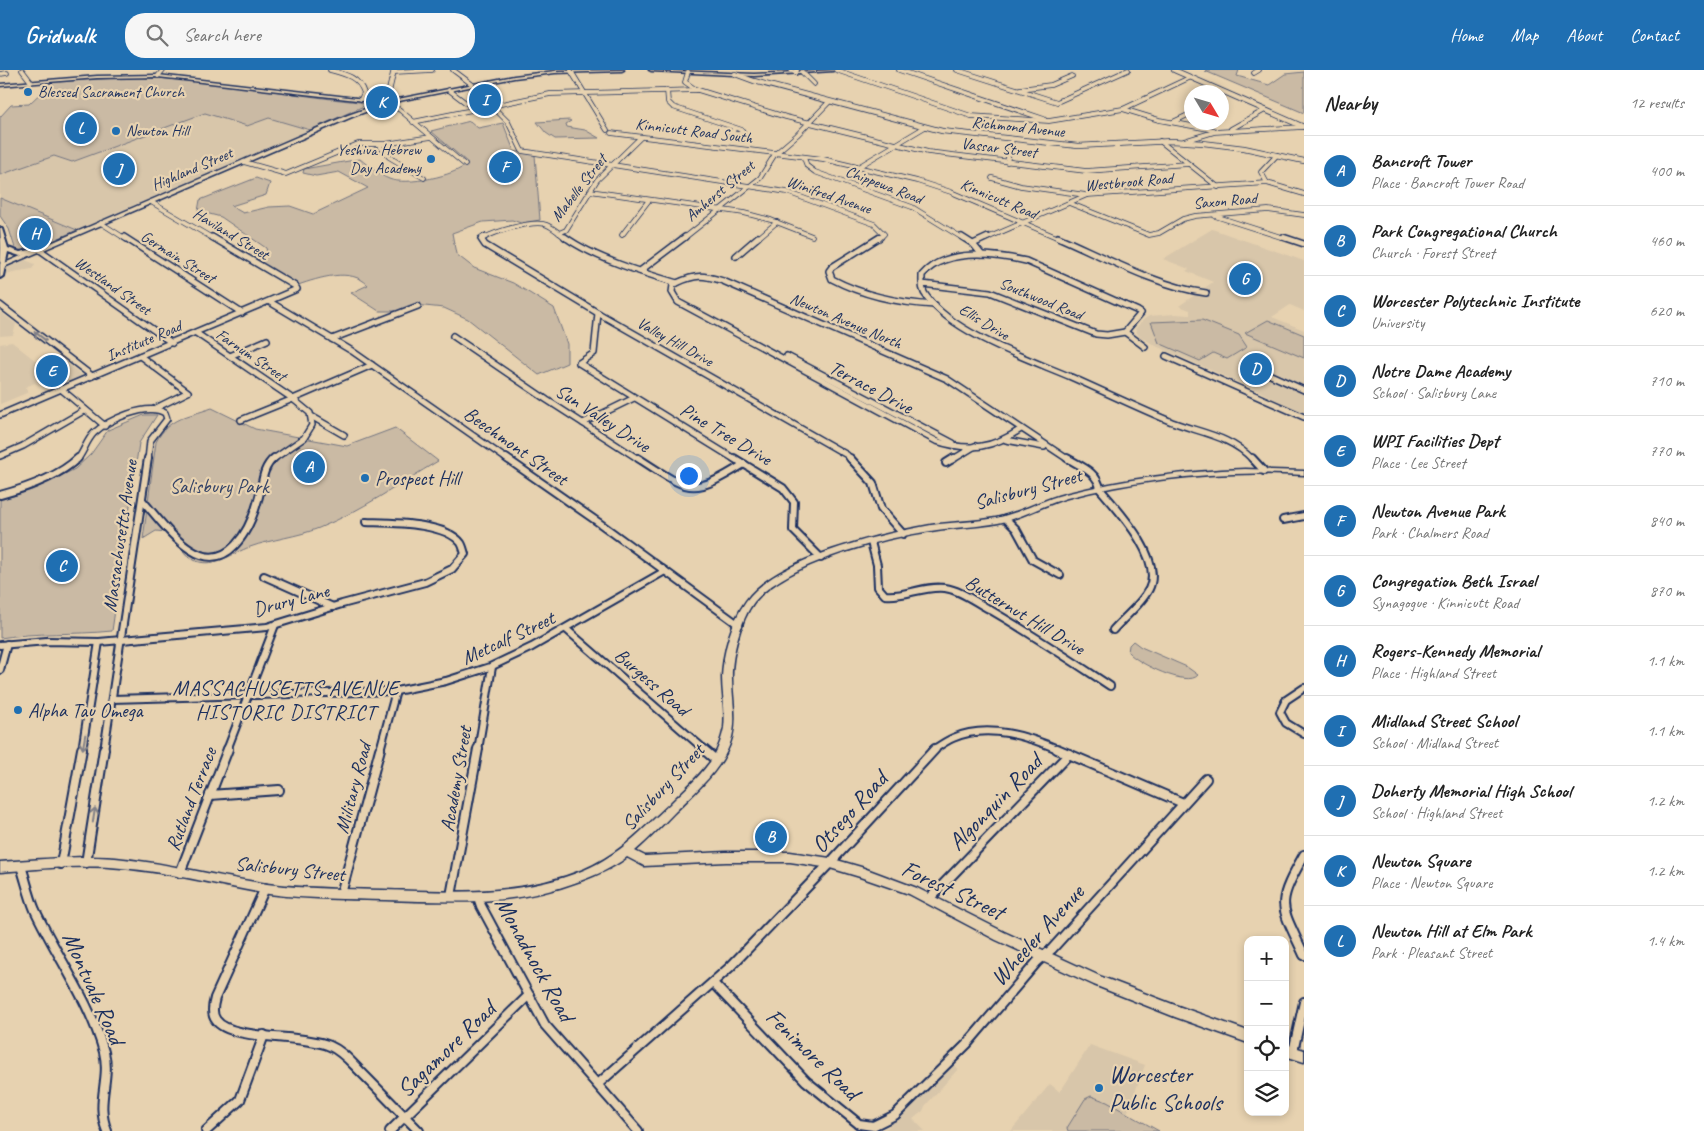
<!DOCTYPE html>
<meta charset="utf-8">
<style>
:root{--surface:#fff;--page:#f6f6f6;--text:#222;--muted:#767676;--line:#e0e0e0;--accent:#1f6fb2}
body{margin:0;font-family:Caveat,sans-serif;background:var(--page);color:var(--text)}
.controls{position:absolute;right:15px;bottom:15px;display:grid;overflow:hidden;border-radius:10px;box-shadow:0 2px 8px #0003}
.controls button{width:45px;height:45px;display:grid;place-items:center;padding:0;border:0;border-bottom:1px solid var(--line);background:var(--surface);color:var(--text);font:25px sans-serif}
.compass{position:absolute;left:1184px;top:15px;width:45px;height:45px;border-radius:50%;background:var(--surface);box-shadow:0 2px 8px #0003;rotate:128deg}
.you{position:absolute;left:688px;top:405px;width:18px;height:18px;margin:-12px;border:4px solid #fff;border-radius:50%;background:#1a73e8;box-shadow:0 0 0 8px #1a73e833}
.badge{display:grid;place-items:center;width:32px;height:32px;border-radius:50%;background:var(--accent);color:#fff;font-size:16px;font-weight:700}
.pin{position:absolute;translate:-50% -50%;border:2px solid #fff;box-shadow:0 1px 5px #0006}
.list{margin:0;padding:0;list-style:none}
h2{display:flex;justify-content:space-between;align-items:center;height:65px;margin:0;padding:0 20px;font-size:21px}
h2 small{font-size:16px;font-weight:400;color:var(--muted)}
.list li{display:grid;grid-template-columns:32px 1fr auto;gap:15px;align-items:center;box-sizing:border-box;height:70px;padding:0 20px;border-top:1px solid var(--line)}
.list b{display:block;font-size:19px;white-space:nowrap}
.list p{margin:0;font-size:16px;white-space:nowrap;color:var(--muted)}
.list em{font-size:16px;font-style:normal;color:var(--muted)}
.icon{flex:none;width:28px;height:28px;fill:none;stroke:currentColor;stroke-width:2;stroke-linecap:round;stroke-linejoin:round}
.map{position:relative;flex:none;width:1304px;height:1061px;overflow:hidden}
header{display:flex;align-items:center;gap:30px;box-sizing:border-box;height:70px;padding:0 25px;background:var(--accent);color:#fff}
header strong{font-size:24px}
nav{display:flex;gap:28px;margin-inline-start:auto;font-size:18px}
.search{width:350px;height:45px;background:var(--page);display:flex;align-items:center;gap:12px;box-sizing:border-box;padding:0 18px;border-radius:20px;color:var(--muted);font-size:19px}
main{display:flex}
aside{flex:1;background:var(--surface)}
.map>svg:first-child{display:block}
.built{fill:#d8c6aa}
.green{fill:#cabaa4;stroke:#727481}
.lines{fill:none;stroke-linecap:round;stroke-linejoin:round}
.minor-far3-casing{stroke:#1b2f5e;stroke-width:5.5}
.minor-far2-casing{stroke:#1b2f5e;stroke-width:8}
.minor-far1-casing{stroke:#1b2f5e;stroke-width:10}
.minor-casing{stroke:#1b2f5e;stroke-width:12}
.tertiary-casing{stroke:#1b2f5e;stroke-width:6}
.secondary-casing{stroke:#1b2f5e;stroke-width:3}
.primary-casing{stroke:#1b2f5e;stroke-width:4}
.trunk-casing{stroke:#1b2f5e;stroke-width:4}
.minor-far3{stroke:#e7d2b0;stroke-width:4}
.minor-far2{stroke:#e7d2b0;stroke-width:5}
.minor-far1{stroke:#e7d2b0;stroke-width:6}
.minor{stroke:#e7d2b0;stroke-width:8}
.tertiary{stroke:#e7d2b0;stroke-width:4.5}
.secondary{fill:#e7d2b0;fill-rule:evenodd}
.primary{fill:#e7d2b0;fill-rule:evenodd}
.trunk{fill:#e7d2b0;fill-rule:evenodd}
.oneway{stroke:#818087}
.poi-dot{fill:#1f6fb2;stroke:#e7d2b0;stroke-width:2}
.labels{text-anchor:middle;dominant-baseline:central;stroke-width:4.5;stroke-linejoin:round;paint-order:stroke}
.far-poi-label{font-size:16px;fill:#1b2f5e;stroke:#e7d2b0;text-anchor:start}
.far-street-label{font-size:16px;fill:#1b2f5e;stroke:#e7d2b0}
.street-label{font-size:20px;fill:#1b2f5e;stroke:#e7d2b0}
.poi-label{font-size:20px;fill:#1b2f5e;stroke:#e7d2b0;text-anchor:start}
.park-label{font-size:20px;fill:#354468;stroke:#e7d2b0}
.neighbourhood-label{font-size:21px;letter-spacing:1px;fill:#1b2f5e;stroke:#e7d2b0}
.near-street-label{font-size:24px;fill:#1b2f5e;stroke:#e7d2b0}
.near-poi-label{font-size:24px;fill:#1b2f5e;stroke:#e7d2b0;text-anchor:start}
</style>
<header>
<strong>Gridwalk</strong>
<div class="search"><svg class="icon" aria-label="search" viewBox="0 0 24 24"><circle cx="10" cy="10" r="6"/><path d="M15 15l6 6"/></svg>Search here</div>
<nav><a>Home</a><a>Map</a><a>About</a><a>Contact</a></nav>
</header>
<main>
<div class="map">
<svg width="1304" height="1061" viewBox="0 0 1304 1061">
<rect width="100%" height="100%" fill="#e7d2b0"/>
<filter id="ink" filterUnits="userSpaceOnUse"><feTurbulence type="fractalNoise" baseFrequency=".02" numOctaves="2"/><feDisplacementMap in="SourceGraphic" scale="10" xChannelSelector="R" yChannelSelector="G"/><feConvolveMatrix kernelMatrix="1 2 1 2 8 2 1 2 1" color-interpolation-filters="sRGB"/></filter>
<g filter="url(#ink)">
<g class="built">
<path d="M493 23 504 31 476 37 465 28Z"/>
<path d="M205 43 247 56 269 48 310 60 77 160 0 128V105L54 86 72 92Z"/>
<path d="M1212 159 1304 191V241L1290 235 1272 247 1304 260V345L1261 322 1156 276 1139 266 1135 259 1143 250 1149 246 1175 244 1190 245V240L1179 236 1213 212 1186 201 1189 199 1163 189Z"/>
<path d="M25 190 35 194 32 199 13 202 0 206V201Z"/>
<path d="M0 242 16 254 13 265 0 266Z"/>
<path d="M12 272 41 295 60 288 84 307 47 322 35 313 25 317 29 322 0 334V274Z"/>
<path d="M1090 975 1145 995 1124 1052 1140 1061H1011L1050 1014 1060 1022Z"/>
<path d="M948 991 958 999 925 1036 923 1041 913 1049 925 1061H880L888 1057Z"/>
</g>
<g class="green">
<path d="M1208 0H1239L1237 6 1269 15 1285 4 1304 2V43L1205 1Z"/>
<path d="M118 8C199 5 280 25 360 32L366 35 310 60 269 48 247 56 205 43 72 92 54 86 0 105V47L11 35 29 34 52 12Z"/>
<path d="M569 50 571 51 566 54 567 57 585 60 599 68 555 69 546 63 537 52Z"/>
<path d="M470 51 478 58 503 53 514 81 535 85 540 150 521 153 512 150 483 152 452 163 456 184 474 198 513 213 554 238 567 274V293L539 305 468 249 444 238 415 235 402 241H379L351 223 368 215C351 197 319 208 298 215L256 190 268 186 266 178 221 147 198 141 200 130 256 108 270 113 266 125 231 136 243 143 269 137 290 136 313 144 368 118 339 102 316 106 303 103 304 99 360 89C369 96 379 105 389 109 406 116 456 106 468 93L431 61Z"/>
<path d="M0 128 77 160 30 181H16L9 159 0 146Z"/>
<path d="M1202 250 1239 265 1247 277 1227 289 1213 283 1200 291 1159 273 1151 252Z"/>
<path d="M1268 250 1304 265V288L1245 263Z"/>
<path d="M212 338 255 359 347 376 395 358 438 391C399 414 361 441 319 458 297 467 272 469 250 477 232 483 216 498 196 491 183 486 177 471 166 462L156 461 143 469 156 372C169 347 187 347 212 338Z"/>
<path d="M144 345H157L139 373 112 561C74 565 37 562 0 568V430L32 420 75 399 91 384 108 360Z"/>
<path d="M1133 571 1141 577 1187 597 1198 605C1188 618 1137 593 1128 582L1129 575Z"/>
<path d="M1091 1026 1107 1032 1159 1061H1068L1067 1058 1085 1029Z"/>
</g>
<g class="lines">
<defs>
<g id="minor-far3">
<path d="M22 0 31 12"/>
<path d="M330 0C345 4 359 7 364 23L361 29"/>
<path d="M453 0 473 15"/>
<path d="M791 0 796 3 797 0"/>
<path d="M836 0 971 46 1049 51 1123 39 1191 7"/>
<path d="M899 0 1044 49"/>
<path d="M957 0 1057 32 1128 0"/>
<path d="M571 1 607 60"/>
<path d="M394 2 432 0"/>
<path d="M688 2 685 12 695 19 786 47 928 82 1086 101 1188 94"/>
<path d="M802 2 814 14"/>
<path d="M1254 3 1259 0"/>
<path d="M0 4 7 3"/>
<path d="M158 6 163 0"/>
<path d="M1020 19 1051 15 1072 6"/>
<path d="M449 20 474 39"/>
<path d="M667 20 668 32 673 37 742 60 743 62 738 64 731 63 735 58"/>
<path d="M387 33 400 40 465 95"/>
<path d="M492 36 508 52 522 81 787 122 874 154 884 164 879 169"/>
<path d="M1123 39 1159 50 1214 60"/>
<path d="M413 52 550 24 697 20"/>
<path d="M1173 52 1192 43"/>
<path d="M1231 59 1265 40"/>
<path d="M611 63 823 89 917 111 951 122 1061 169"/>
<path d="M1160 71 1218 117"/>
<path d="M1184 71 1214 62 1302 57"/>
<path d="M379 75 389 87 424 108"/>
<path d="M804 88 807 96 815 102 912 137 964 169"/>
<path d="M244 92 286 104 358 74H385L431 67"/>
<path d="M1007 92 1012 69"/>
<path d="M858 97 925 57"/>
<path d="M992 108 1021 116 1086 125"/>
<path d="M1267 113 1261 102 1277 85"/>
<path d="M590 121 744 143 771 150 812 166"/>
<path d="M151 132 214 169"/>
<path d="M1069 133 1149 165 1159 163 1183 149 1195 146 1268 140 1304 145"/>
<path d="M1215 146 1287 169"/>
<path d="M101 153 126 169"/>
<path d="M559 163 566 160 597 110 641 67"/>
<path d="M622 165 649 130"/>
<path d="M482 169C494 162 534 149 547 155 554 158 560 164 567 169"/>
<path d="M683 169 760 108 775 84 797 65 829 32"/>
<path d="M757 169 777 152"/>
<path d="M985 169 1087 125 1267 113 1304 124"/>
</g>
<g id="minor-far2">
<path d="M124 167 242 243"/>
<path d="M484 167 481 169 485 175 598 243 847 385 851 390"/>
<path d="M565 167C594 188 643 203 677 213 696 204 703 205 723 211L947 309 1069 390"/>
<path d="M880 167 832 197 829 201 832 209C864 226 899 233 935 235"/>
<path d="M962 167 973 174 982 185"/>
<path d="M1058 167C1102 186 1159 217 1206 223"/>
<path d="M1283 167 1304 174"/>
<path d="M973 174 988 167"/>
<path d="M40 180 172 273"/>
<path d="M736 186 758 167"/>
<path d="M640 201 685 167"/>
<path d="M677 213 673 215 672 222 678 232 936 371C969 382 993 378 1021 359"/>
<path d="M922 214 990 222 1096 264 1107 265 1125 262 1141 243 1138 241 1026 191C994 184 945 178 922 205 922 214 921 220 927 227 954 264 1029 289 1071 307 1105 322 1138 338 1172 352 1201 363 1231 366 1253 390"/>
<path d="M270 232 352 281 508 390"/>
<path d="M0 235 92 306"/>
<path d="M598 243 594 283 579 293 736 390"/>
<path d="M1125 262 1145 277"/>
<path d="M196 263 293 329"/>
<path d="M453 266 547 330 640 390"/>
<path d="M332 269 418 236"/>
<path d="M140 286 188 322 154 339"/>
<path d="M230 286 267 270"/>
<path d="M787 286 953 373"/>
<path d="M1166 286 1304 347"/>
<path d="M1244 293 1304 320"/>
<path d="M61 319 105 356"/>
<path d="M0 345 297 219 295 216 212 167"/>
<path d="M311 346 344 365"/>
<path d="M241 350 293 329"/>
<path d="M583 353 634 328"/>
<path d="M1006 370 1044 377"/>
<path d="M0 386 23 376 85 340"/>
<path d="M77 390C84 382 86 371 94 363 108 350 147 332 165 343L167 349 150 371 148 390"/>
<path d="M272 390 304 368 312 355 310 343 293 329 372 295"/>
<path d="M952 390 975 376"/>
</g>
<g id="minor-far1">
<path d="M506 388 598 452 739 555"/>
<path d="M638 388C690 421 689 428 744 394"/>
<path d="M734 388 783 418 794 432 793 460 821 488"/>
<path d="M850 388 873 413 881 439 903 464"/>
<path d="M1067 388C1080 396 1098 402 1100 419 1118 440 1164 489 1149 519 1141 535 1124 547 1113 560"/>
<path d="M1252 388 1264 401"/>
<path d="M946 393 954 388"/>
<path d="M0 425C26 418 58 407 78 388"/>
<path d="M143 431C158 448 172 468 191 480 228 504 250 459 258 430 263 415 261 399 274 388"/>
<path d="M1006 449 1016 459 1033 490 1060 505"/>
<path d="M1283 450 1304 446"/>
<path d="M871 472 877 495 878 517 885 525C903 528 924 515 945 518 960 520 974 531 987 538 1029 562 1069 589 1110 616"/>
<path d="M264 506 333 537"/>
<path d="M566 559 705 680"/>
<path d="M0 575 47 571 99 572 267 557 342 534 425 512 452 499 465 484C464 481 463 476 461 473 445 452 390 453 366 452"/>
<path d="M0 600 7 574"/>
<path d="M1304 618 1286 630 1280 642 1286 653 1304 664"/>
<path d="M112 629 396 621 446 611 490 597 532 577 665 501"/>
<path d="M82 680 99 572"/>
<path d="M104 680 148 388"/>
<path d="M227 680 275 555"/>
<path d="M380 680 396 621"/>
<path d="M478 680 492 597"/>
<path d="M933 680C939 676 946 671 953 668 988 653 1027 666 1060 680"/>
</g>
<g id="minor">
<path d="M703 679 716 690"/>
<path d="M1057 679 1183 733"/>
<path d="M210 725 279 720"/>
<path d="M1304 785C1275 837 1280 833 1304 885"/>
<path d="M86 793 104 679"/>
<path d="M61 794 82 679"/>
<path d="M21 796C26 811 29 826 35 840 57 887 90 931 104 982 111 1010 95 1032 107 1061"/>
<path d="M180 803 228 679"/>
<path d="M265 818 215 928C213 935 211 944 216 950 230 971 304 964 330 976 342 981 351 992 360 1001 380 1021 399 1041 419 1061"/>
<path d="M341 824 380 679"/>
<path d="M451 826 478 679"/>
<path d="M478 827 481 836 545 955 638 1061"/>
<path d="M929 829 1069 684"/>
<path d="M713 913 806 1011 859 1054 873 1056 895 1045 967 974 1037 892 1052 879 1206 709"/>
<path d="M1293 982 1304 932"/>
<path d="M598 1014 730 897 830 793 935 679"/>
<path d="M206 1061 240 1030 264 965"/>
<path d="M390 1061 529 925"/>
</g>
<g id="tertiary">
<path d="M1174 0 1304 57"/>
<path d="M735 4 754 11 942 61 1078 76 1172 71 1203 73 1244 78 1304 91"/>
<path d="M384 29 388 25 394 0"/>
</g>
<g id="secondary">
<path d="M624 0 622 1 555 3 514 8 389 33 352 47 4 197H0V195L348 45 388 31 514 6 555 1Z"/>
<path d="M649 0 754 4 835 0 833 1 754 6 651 1Z"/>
<path d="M158 5 374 30 382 28 384 29 374 32 158 7 97 8 0 16V14L97 6Z"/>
<path d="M1245 399 1304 401V405C1224 400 1145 408 1067 428 1043 435 1022 448 998 453 978 457 957 457 937 460 887 467 787 492 754 532 740 550 731 588 732 610 732 629 737 648 732 667 724 698 697 720 675 742 662 755 649 769 635 781L645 786 726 782H790L830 788 861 797 917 818 1004 862 1102 907 1175 935 1248 961V973L1175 947 1094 915 996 870 909 824 860 807 830 798 790 792H726L644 796 627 787C613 798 596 805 580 811 514 836 455 832 386 830 347 829 308 829 269 824 220 816 171 802 121 798 80 794 40 799 0 802V792C41 790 82 784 124 789 172 794 219 807 267 814 306 819 345 819 383 820 453 822 518 827 584 800 621 784 642 760 670 734 685 719 703 704 714 686 719 677 722 667 724 658 726 641 722 624 722 607 723 582 731 552 746 531 777 488 880 464 931 455 953 452 975 452 996 448 1020 443 1041 430 1065 424 1124 409 1184 401 1245 399Z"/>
<path d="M1285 974 1304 980V992L1285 986Z"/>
</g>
<path id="primary" d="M0 194 5 196 3 206 0 208Z"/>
<path id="trunk" d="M0 158 2 159 8 178 20 182 40 178 43 180 20 186 8 182 5 196 0 199 1 178Z"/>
</defs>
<use href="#minor-far3" class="minor-far3-casing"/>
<use href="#minor-far2" class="minor-far2-casing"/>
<use href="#minor-far1" class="minor-far1-casing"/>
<use href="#minor" class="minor-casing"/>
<use href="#tertiary" class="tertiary-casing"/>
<use href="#secondary" class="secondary-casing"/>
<use href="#primary" class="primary-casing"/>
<use href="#trunk" class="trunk-casing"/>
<use href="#minor-far3" class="minor-far3"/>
<use href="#minor-far2" class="minor-far2"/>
<use href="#minor-far1" class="minor-far1"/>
<use href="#minor" class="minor"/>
<use href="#tertiary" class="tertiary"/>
<use href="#secondary" class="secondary"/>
<use href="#primary" class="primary"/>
<use href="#trunk" class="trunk"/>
</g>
<defs><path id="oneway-shaft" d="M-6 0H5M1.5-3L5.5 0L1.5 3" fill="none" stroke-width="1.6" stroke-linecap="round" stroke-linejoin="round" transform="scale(1.25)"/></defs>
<g class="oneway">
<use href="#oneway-shaft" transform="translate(40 266) rotate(-142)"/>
<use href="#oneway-shaft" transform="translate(84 672) rotate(100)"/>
<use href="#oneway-shaft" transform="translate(94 745) rotate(-81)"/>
</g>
</g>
<g class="poi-dot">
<circle cx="28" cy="22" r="5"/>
<circle cx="116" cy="61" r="5"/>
<circle cx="431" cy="89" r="5"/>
<circle cx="365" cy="408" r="5"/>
<circle cx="18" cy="640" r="5"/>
<circle cx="1099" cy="1018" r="5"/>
</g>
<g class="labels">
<g class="far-poi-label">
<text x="38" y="22">Blessed Sacrament Church</text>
<text x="126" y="61">Newton Hill</text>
<text x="421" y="80" text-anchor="end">Yeshiva Hebrew<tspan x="421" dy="18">Day Academy</tspan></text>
</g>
<g class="far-street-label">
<text transform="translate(1018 57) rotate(6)">Richmond Avenue</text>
<text transform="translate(694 61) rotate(7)">Kinnicutt Road South</text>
<text transform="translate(999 78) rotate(7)">Vassar Street</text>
<text transform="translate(192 99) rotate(-23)">Highland Street</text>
<text transform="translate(1129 112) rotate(-5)">Westbrook Road</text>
<text transform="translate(884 115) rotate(21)">Chippewa Road</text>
<text transform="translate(579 118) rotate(-52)">Mabelle Street</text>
<text transform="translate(720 121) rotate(-40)">Amherst Street</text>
<text transform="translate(829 125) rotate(19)">Winifred Avenue</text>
<text transform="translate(999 129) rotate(23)">Kinnicutt Road</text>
<text transform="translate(1225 131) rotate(-5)">Saxon Road</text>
<text transform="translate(231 164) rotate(31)">Haviland Street</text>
<text transform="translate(178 187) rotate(32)">Germain Street</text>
<text transform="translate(113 216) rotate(35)">Westland Street</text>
<text transform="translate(1041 229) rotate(22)">Southwood Road</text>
<text transform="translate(846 251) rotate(23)">Newton Avenue North</text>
<text transform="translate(984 252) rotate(31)">Ellis Drive</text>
<text transform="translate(144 271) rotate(-23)">Institute Road</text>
<text transform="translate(675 272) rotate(29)">Valley Hill Drive</text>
<text transform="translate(251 285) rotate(34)">Farnum Street</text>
</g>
<g class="street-label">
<text transform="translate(871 317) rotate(28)">Terrace Drive</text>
<text transform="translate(603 348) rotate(33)">Sun Valley Drive</text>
<text transform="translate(726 364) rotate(31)">Pine Tree Drive</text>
<text transform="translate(516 376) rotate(35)">Beechmont Street</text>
<text transform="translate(1028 419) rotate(-15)">Salisbury Street</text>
<text transform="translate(120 466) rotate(-82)">Massachusetts Avenue</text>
<text transform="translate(291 530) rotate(-15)">Drury Lane</text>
<text transform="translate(1025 545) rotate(31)">Butternut Hill Drive</text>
<text transform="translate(508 568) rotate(-25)">Metcalf Street</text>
<text transform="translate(652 612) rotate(41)">Burgess Road</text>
<text transform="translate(456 709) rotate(-80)">Academy Street</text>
<text transform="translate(663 717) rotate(-47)">Salisbury Street</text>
<text transform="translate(353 718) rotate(-75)">Military Road</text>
<text transform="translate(191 729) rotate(-69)">Rutland Terrace</text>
<text transform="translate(290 799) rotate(6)">Salisbury Street</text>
</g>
<g class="poi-label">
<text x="375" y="408">Prospect Hill</text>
<text x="28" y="640">Alpha Tau Omega</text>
</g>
<g class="park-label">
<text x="219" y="416">Salisbury Park</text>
</g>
<g class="neighbourhood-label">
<text x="286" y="618">MASSACHUSETTS AVENUE<tspan x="286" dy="24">HISTORIC DISTRICT</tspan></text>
</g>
<g class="near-street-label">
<text transform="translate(995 732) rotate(-46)">Algonquin Road</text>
<text transform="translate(849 742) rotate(-48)">Otsego Road</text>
<text transform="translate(953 820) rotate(25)">Forest Street</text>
<text transform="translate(1037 865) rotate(-48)">Wheeler Avenue</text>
<text transform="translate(535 889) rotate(61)">Monadnock Road</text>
<text transform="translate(94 918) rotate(66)">Montvale Road</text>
<text transform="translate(446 979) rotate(-44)">Sagamore Road</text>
<text transform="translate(813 984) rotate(44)">Fenimore Road</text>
</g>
<g class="near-poi-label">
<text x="1109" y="1004">Worcester<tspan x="1109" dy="28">Public Schools</tspan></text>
</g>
</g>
</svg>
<div class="controls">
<button>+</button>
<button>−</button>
<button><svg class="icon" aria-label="locate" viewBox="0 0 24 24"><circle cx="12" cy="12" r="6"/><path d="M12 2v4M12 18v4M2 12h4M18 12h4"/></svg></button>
<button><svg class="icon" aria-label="layers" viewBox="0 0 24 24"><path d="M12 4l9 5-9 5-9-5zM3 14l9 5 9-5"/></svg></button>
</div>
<svg class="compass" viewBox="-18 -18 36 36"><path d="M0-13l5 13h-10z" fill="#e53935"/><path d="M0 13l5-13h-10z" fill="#767676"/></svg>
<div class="you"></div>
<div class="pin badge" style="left:309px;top:397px">A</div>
<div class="pin badge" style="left:771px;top:767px">B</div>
<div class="pin badge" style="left:62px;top:496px">C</div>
<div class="pin badge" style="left:1256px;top:299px">D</div>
<div class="pin badge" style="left:52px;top:301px">E</div>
<div class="pin badge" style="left:505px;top:97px">F</div>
<div class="pin badge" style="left:1245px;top:209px">G</div>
<div class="pin badge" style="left:35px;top:164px">H</div>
<div class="pin badge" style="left:485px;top:30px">I</div>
<div class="pin badge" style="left:119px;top:99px">J</div>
<div class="pin badge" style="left:382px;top:32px">K</div>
<div class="pin badge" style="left:81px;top:58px">L</div>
</div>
<aside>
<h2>Nearby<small>12 results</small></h2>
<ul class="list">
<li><span class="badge">A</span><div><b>Bancroft Tower</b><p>Place · Bancroft Tower Road</p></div><em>400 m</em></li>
<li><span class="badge">B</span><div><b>Park Congregational Church</b><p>Church · Forest Street</p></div><em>460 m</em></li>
<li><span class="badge">C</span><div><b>Worcester Polytechnic Institute</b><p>University</p></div><em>620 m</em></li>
<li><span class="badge">D</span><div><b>Notre Dame Academy</b><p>School · Salisbury Lane</p></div><em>710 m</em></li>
<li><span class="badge">E</span><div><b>WPI Facilities Dept</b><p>Place · Lee Street</p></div><em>770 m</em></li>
<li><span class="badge">F</span><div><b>Newton Avenue Park</b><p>Park · Chalmers Road</p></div><em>840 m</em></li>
<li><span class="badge">G</span><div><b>Congregation Beth Israel</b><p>Synagogue · Kinnicutt Road</p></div><em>870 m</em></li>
<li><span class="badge">H</span><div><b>Rogers-Kennedy Memorial</b><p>Place · Highland Street</p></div><em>1.1 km</em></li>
<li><span class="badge">I</span><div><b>Midland Street School</b><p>School · Midland Street</p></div><em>1.1 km</em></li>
<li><span class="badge">J</span><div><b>Doherty Memorial High School</b><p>School · Highland Street</p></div><em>1.2 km</em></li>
<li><span class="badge">K</span><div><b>Newton Square</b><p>Place · Newton Square</p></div><em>1.2 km</em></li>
<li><span class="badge">L</span><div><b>Newton Hill at Elm Park</b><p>Park · Pleasant Street</p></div><em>1.4 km</em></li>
</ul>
</aside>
</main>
